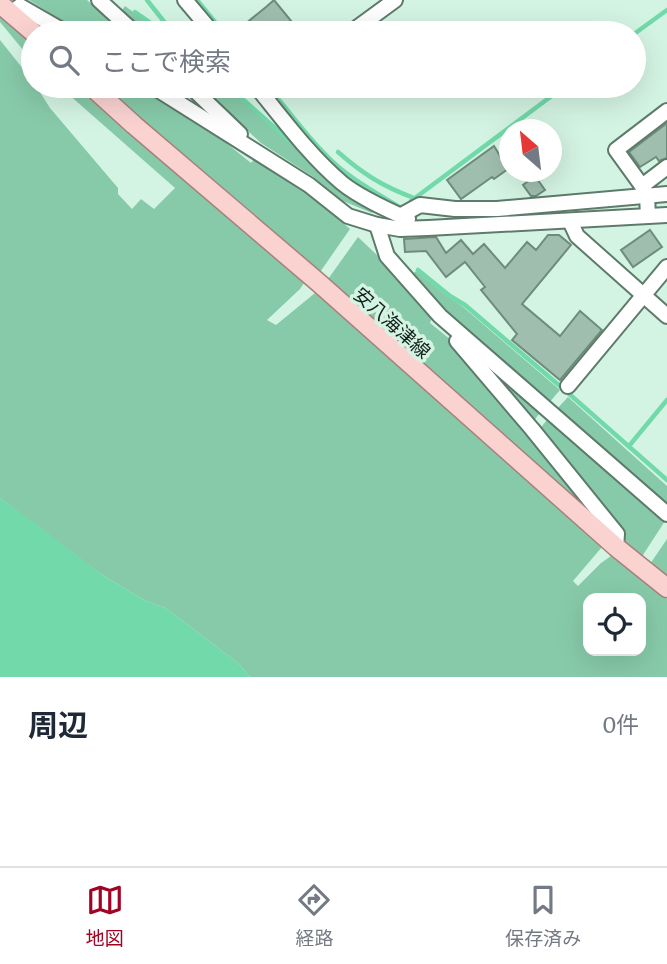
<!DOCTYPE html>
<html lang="ja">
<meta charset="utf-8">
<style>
:root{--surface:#fff;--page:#f2f2f3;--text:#1f2937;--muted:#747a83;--line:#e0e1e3;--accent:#a20323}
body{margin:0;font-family:Literata,"Noto Sans JP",serif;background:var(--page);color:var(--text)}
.controls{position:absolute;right:21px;bottom:21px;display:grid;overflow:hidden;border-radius:14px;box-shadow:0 7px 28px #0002}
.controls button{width:63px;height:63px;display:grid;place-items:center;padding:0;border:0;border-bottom:2px solid var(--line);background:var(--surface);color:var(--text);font:35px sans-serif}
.compass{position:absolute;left:499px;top:119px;width:63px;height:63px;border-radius:50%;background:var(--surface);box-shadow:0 7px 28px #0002;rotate:332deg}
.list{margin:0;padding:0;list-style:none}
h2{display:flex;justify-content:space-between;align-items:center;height:91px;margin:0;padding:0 28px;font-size:30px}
h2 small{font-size:23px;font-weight:400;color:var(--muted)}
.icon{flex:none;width:38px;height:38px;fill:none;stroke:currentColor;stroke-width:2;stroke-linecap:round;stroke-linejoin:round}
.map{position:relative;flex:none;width:667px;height:677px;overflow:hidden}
.search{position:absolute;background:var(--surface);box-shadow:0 7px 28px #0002;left:21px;right:21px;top:21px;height:77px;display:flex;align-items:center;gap:18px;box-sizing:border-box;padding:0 24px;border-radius:38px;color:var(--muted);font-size:26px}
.sheet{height:189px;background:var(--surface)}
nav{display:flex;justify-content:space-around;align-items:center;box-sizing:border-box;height:98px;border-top:2px solid var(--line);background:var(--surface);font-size:19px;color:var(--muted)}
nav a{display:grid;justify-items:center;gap:4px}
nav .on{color:var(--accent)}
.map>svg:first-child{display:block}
.green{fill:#87caa9;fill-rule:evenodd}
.water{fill:#72d9aa}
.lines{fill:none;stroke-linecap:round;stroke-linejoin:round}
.stream{stroke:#72d9aa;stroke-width:4.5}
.building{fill:#a0beae;stroke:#6e8b7c;stroke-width:2}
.minor-casing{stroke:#5e7a6b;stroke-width:18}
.major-casing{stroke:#a7817d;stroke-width:21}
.minor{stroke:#fff;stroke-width:14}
.major{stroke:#fad3d1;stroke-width:18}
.labels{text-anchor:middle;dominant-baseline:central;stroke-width:7;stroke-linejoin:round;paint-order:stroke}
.street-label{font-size:19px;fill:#131f19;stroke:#d4f4e3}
</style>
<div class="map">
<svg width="667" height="677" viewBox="0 0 667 677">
<rect width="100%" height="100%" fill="#d4f4e3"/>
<g class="green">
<path d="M29 0H87L124 33H82Z"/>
<path d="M125 6 162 33H142L120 13Z"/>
<path d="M0 15 33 44V62L0 22Z"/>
<path d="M0 40 32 80 33 86H36L50 108 118 188V194L132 209 141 199 154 209 175 188 59 86H80L304 283 300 289 267 320 276 325 315 293 602 547 573 581 578 586 601 563 611 556 667 599V677H251L249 676 239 664 166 608 146 601 102 575 0 498ZM588 598H641V651H588Z"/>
<path d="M103 86H137L220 138 251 163 255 158 301 187 350 229 318 275Z"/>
<path d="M199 86H225L291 144 298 146 374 210 372 213 343 201 312 176 261 143Z"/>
<path d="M358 237 399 276 433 315 430 323 451 340 609 531 326 282Z"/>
<path d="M416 271 448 297 462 306 560 390 548 404 440 308 411 275Z"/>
<path d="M464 343 542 410 533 422Z"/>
<path d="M568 397 667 486V509L556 410Z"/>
<path d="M550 416 665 521 641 558 625 545V531L539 430Z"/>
<path d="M667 539V577L650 564Z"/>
</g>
<path class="water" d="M0 498 39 526 102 575 146 601 166 608 239 664 249 676 251 677H0Z"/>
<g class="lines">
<g class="stream">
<path d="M147 0 173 33"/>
<path d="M197 0 224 33"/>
<path d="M135 12 165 33"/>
<path d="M634 34 667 10"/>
<path d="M228 86 292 143"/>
<path d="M279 100C294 118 308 137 325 154 346 177 375 192 401 208"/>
<path d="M338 152C363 174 382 186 414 198"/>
<path d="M411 201 565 86"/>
<path d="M418 270 450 296 465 305 561 387"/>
<path d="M567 392 667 480"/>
<path d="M629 446 667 400"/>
</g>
</g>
<g class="building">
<path d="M274 0 301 33H234L266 7Z"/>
<path d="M667 123V158L659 161 656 157 640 167 629 152Z"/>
<path d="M494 146 508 169 494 179 492 177 461 199 447 180Z"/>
<path d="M535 176 545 190 536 196H531L523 185Z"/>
<path d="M650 230 662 247 633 267 621 250Z"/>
<path d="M548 235H559L571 245 522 304 560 336 580 311 602 330 560 380 512 340 517 334 481 290 485 287 465 262 446 277 426 251 405 252 404 239 436 237 446 253 461 240 473 254 484 244 505 268 527 242 536 250Z"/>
</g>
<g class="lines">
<defs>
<g id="minor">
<path d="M99 0 135 33"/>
<path d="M185 0 213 33"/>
<path d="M11 13 20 6 67 33"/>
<path d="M350 33 395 0"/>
<path d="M152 86 309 185 348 216 377 225 400 229 428 228 667 215"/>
<path d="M190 86 240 134"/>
<path d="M256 86C283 119 309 155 342 183 359 197 388 210 408 219"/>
<path d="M265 97 279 86"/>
<path d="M642 186 667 167"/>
<path d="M400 216 420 205 455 209H497L667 194"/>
<path d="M648 216 647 195 642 186 616 150 667 111"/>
<path d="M570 221 577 236 667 316"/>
<path d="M377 225 387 256 440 316 667 514"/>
<path d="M457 341 532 429 617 534 616 547"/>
<path d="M568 386 667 267"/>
</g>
<g id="major">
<path d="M0 4 34 33"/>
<path d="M91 86 134 125 319 283 616 547 667 588"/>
</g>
</defs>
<use href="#minor" class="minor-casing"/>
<use href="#major" class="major-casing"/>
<use href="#minor" class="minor"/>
<use href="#major" class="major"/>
</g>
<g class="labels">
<g class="street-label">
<text transform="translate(393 322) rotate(42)">安八海津線</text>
</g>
</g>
</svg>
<div class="controls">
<button><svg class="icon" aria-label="locate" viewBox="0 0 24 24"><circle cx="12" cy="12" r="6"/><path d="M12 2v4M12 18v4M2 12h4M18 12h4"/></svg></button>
</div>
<svg class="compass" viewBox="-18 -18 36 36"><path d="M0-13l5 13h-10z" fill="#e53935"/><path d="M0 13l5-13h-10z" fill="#747a83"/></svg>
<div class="search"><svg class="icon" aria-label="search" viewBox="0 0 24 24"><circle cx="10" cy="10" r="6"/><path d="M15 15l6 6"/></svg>ここで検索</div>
</div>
<section class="sheet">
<h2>周辺<small>0件</small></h2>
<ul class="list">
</ul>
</section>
<nav>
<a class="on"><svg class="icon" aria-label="map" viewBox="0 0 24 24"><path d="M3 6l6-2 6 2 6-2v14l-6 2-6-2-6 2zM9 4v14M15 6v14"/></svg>地図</a>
<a><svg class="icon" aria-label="directions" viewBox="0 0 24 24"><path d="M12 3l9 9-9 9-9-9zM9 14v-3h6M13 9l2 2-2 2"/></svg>経路</a>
<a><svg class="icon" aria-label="saved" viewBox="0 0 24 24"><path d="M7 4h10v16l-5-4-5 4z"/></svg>保存済み</a>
</nav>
